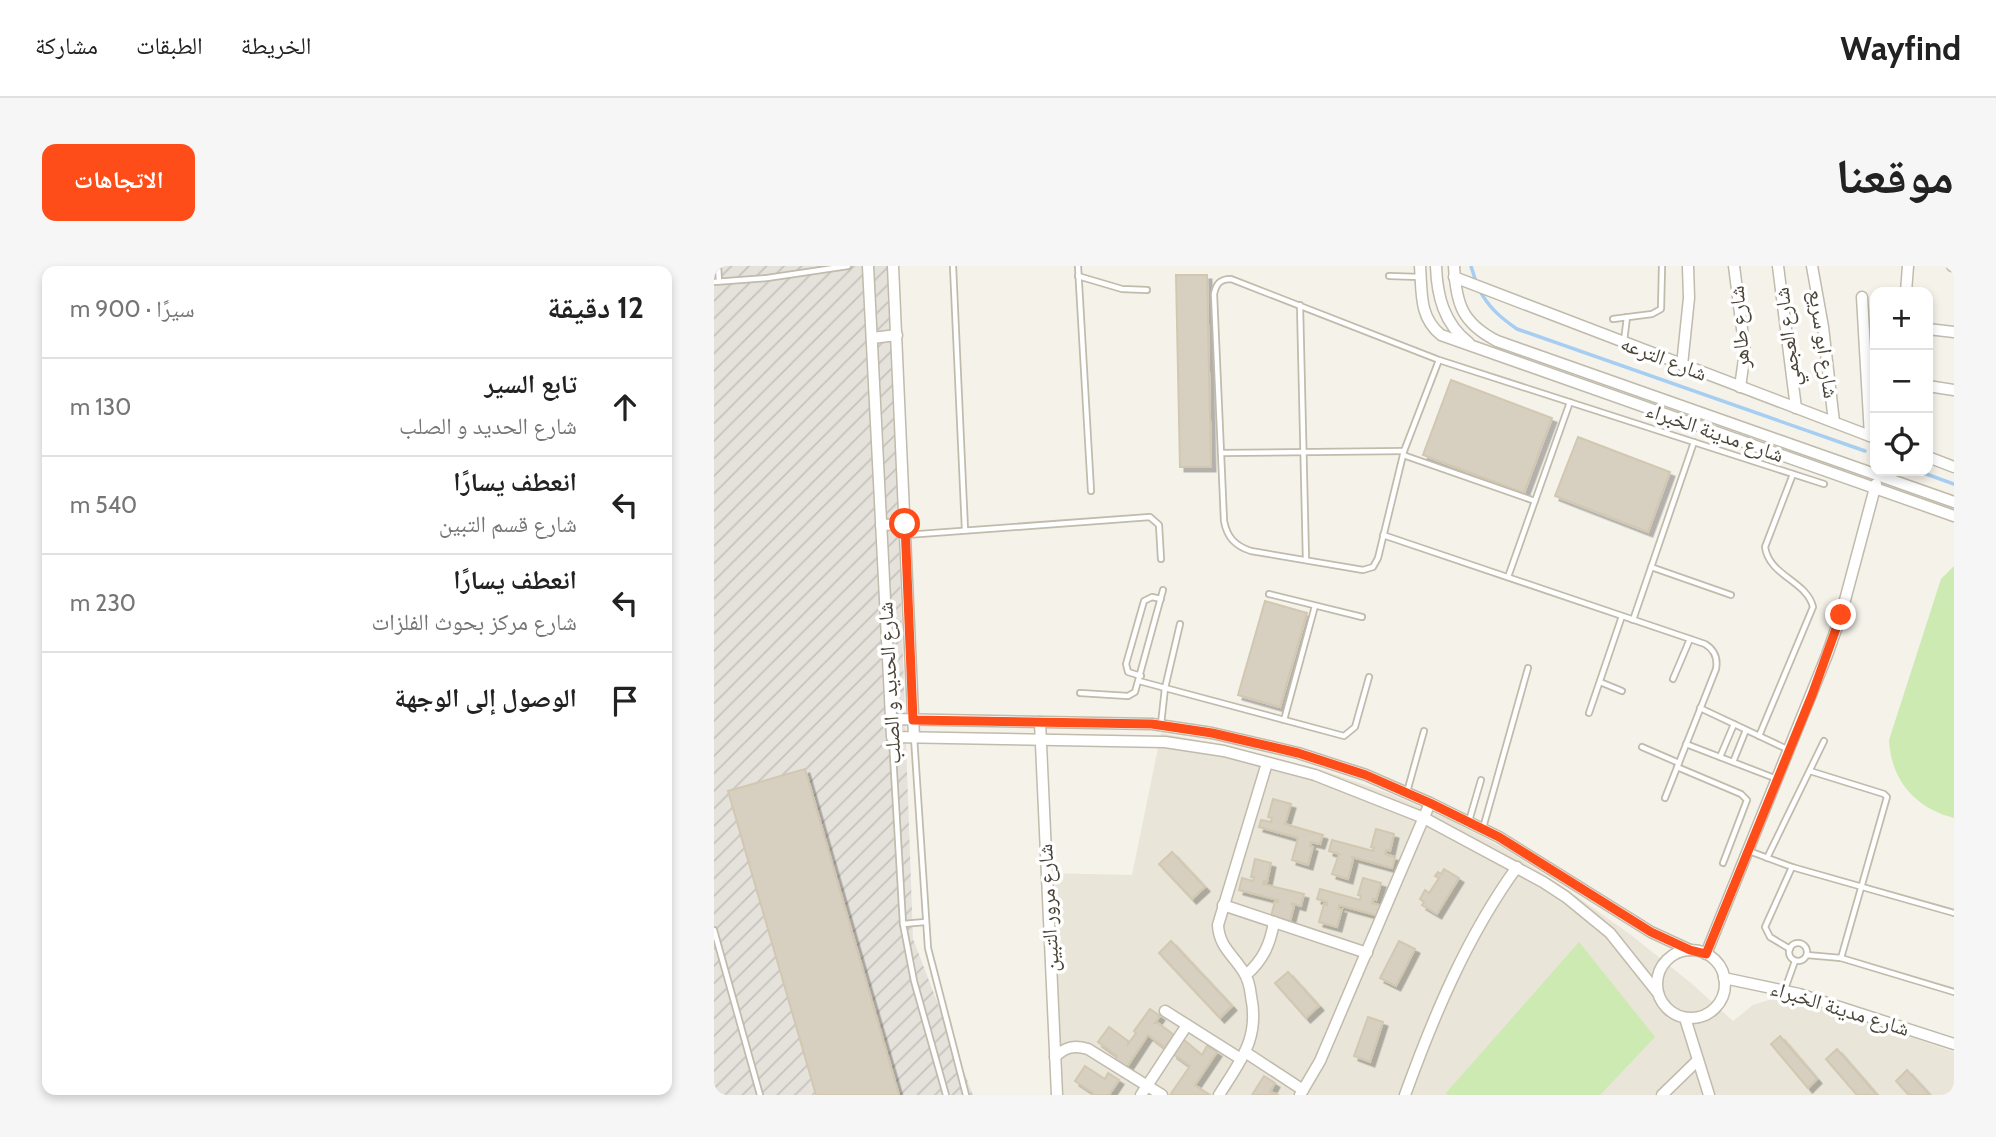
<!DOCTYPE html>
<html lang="ar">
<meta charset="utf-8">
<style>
:root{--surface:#fff;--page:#f6f6f6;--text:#222;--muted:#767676;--line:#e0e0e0;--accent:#fe4d18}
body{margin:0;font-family:Cabin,"Noto Naskh Arabic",sans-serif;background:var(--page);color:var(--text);direction:rtl}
.controls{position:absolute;right:21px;top:21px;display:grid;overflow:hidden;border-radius:14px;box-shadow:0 4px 10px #0003}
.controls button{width:63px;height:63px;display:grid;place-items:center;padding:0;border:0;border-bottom:2px solid var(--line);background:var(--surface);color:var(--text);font:35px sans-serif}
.stop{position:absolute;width:21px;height:21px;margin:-16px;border:5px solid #fe4d18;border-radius:50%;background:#fff}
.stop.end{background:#fe4d18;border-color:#fff;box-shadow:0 2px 7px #0008}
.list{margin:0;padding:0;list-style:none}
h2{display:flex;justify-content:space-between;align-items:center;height:91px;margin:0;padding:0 28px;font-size:30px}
h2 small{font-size:23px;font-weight:400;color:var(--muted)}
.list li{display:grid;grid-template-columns:46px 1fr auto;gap:21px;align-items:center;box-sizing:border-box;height:98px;padding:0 28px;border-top:2px solid var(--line)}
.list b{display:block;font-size:26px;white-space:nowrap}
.list p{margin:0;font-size:23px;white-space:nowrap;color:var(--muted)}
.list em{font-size:23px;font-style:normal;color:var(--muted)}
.icon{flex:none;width:38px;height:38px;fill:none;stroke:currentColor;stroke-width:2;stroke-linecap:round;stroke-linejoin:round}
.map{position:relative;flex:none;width:1240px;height:829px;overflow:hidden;direction:ltr;border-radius:14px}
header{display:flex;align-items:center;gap:42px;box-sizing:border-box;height:98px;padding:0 35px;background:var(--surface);border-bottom:2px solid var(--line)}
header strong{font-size:33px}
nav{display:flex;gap:38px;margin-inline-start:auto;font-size:24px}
.intro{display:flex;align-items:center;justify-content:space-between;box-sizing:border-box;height:168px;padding:0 42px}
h1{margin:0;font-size:49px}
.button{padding:18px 32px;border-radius:14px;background:var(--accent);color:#fff;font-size:24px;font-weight:700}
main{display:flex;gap:42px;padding:0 42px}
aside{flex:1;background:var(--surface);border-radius:14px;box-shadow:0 4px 10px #0003}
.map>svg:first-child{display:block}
.residential{fill:#e9e5d8}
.industrial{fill:url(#industrial-furrows)}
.green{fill:#cceab2}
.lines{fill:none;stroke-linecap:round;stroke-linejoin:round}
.stream{stroke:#a6cdf2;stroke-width:3.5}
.building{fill:#d7cfbf;stroke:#d2c8b2;stroke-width:2;filter:url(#shadow)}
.service-casing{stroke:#c1bbac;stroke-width:8}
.minor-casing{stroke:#c1bbac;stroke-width:13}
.service{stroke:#fff;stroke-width:4.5}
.minor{stroke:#fff;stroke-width:10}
.route{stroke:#fe4d18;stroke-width:9}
.labels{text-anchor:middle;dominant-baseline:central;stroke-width:7;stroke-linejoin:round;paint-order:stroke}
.street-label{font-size:21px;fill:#494437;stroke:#fff}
</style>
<header>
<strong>Wayfind</strong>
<nav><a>الخريطة</a><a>الطبقات</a><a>مشاركة</a></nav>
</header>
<div class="intro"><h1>موقعنا</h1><a class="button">الاتجاهات</a></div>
<main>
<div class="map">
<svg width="1240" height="829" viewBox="0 0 1240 829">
<defs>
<pattern id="industrial-furrows" width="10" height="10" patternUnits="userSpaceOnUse" patternTransform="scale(1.75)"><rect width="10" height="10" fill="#e5e1db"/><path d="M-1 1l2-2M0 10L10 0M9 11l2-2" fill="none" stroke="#c6c2bd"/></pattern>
<filter id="shadow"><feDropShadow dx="4.5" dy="4.5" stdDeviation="0" flood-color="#0004"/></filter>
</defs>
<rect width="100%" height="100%" fill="#f5f2ea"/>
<path class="residential" d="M447 467 548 488 611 505 674 527 734 553 789 582 848 620 917 669 977 717 1019 755 1039 739 1055 734 1091 735 1240 786V829H339L328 607 418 609Z"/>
<path class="industrial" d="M0 0H175L199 673 259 829H0Z"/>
<g class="green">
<path d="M1240 300V552C1201 542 1177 514 1175 474L1227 313Z"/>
<path d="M865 676 941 771 886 829H734L732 827Z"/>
</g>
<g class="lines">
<g class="stream">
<path d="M757 0 762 16"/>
<path d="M765 23C774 41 787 52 803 63L1151 185"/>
<path d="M1204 205 1240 218"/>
</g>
</g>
<g class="building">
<path d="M462 9H493L497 201H466Z"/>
<path d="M737 114 838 152 810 227 709 189Z"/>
<path d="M864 171 956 206 934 266 841 230Z"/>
<path d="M551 335 593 347 566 441 524 429Z"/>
<path d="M91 503 185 829H102L14 525Z"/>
<path d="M559 533 577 538 571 558 609 569 606 578 597 576 596 580 599 581 594 599 578 594 584 572 545 561 547 554 557 556 558 552 554 551Z"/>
<path d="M662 563 680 568 676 585 672 584 671 588 681 591 678 602 638 591 639 594 634 613 618 608 625 588 615 585 618 574 659 585 660 582 657 581Z"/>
<path d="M458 586 491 621 478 633 445 598Z"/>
<path d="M541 593 557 597 553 616 550 615 549 618 590 628 587 640 577 637 580 640 575 659 556 654 561 635 564 636V634L525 624 528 612 539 615 540 611H537Z"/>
<path d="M730 603 745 612 723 648 708 639 710 636 706 633 711 624 715 627 725 612 721 610 724 606 727 608Z"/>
<path d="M649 612 667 617 662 634 659 633 658 637 668 640 665 650 625 639V643H628L623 661 605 656 610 638 613 639V636L603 633 606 623 646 634 647 630 644 629Z"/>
<path d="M457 675 518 740 506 752 445 687Z"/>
<path d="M685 675 701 683 682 720 666 712Z"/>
<path d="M574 706 605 740 592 752 561 717Z"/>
<path d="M436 743 446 750 441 757H444L460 769 451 782 434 769 411 804 399 796 403 790 384 776 395 761 414 775V778L422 767 420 765Z"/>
<path d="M654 751 669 756 656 796 640 790Z"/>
<path d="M1066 770 1103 813 1094 822 1057 778Z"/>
<path d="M469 773 488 789 493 780 503 786 481 819 496 829H456L476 800 459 788Z"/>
<path d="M1123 783 1162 828 1161 829H1143L1112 793Z"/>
<path d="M371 800 391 813 394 807 405 814 395 829H378L379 827 361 815Z"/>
<path d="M1193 804 1216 829H1195L1182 815Z"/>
<path d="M550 810 561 817 556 826 565 829H538Z"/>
</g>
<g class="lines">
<defs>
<g id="service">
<path d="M4 0 5 15"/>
<path d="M239 0 251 264"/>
<path d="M364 0 377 225"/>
<path d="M364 10 408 23 433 24"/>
<path d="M675 10 706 11"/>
<path d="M0 16 53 12 134 0"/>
<path d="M586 39 592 294"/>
<path d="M899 53 938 48 947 43 948 0"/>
<path d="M910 75 913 51"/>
<path d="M725 94 690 185 664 292 659 301 649 304 537 285C521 280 513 271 510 255L500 28C502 18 506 13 517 13L725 94 1110 218"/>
<path d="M507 187 690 185"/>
<path d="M689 189 821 235"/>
<path d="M192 269 436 251 445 259 447 293"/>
<path d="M669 269 991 378C1001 384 1004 392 1002 403L951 532"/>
<path d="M937 301 1017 329"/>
<path d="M794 311 856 136"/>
<path d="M555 328 648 351"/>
<path d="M919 354 980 176"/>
<path d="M427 410 414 406 412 398 430 335 438 331 447 333"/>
<path d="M959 413 976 373"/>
<path d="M425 415 630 470 641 461 655 411"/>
<path d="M886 416 908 425"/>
<path d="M366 427 414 430 421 426 449 324"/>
<path d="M986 442 1075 484"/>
<path d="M875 447 908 350"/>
<path d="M570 454 601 340"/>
<path d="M447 458 451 422 466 358"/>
<path d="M1045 470 1099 341C1093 315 1055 310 1051 281L1079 208"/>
<path d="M200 471 214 682 252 829"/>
<path d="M178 472 189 658 200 715 232 829"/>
<path d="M972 478 1063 513"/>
<path d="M928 481 965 497"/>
<path d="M1006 491 1020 458"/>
<path d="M1019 496 1032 464"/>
<path d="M963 501 1027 528 1033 534 1009 597"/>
<path d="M1096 505 1170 528 1173 531 1127 692"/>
<path d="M693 526 710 465"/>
<path d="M755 555 767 514"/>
<path d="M769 562 814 402"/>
<path d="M1035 585 1078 601 1240 647"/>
<path d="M1053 592 1110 475"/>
<path d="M189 658 211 656"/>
<path d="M0 664 46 829"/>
<circle cx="1084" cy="686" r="9"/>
<path d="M1076 683 1056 671 1051 661 1078 601"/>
<path d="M1093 689 1127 692 1240 726"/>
<path d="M1071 723 1081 695"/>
</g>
<g id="minor">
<path d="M154 0 178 471 451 476 510 485 601 509 710 552 829 616 852 631 896 667 943 726"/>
<path d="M179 0 200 471"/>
<path d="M706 0C708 27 705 51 727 69L1240 250"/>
<path d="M722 0C723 30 730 58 755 77"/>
<path d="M740 0C742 38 748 57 783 75L1240 236"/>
<path d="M1020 0 1031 86 1026 121"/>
<path d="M1064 0 1082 142"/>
<path d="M1098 0 1109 61 1120 156"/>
<path d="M1238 0H1240"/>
<path d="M740 11 1161 172"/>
<path d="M1192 26 1194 0"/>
<path d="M1148 31 1156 170"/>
<path d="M1214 63 1240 66"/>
<path d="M158 72 183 69"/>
<path d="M968 99 975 32 974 0"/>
<path d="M1214 120 1240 124"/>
<path d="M1214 191 1240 201"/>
<path d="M167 259 191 258"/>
<path d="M177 453 438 458 498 467 584 487 652 509 716 537 785 571 937 666 976 684"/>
<path d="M326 456 343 829"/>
<path d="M509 639 653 687"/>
<circle cx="977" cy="718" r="34"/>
<path d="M992 688 1113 389 1127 349 1162 218"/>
<path d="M532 709C549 694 556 679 560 656"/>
<path d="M1010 712 1085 728 1240 778"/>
<path d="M451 745 527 793"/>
<path d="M971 752 995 829"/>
<path d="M531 786 589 824"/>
<path d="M341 791C351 781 360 779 374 783L448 829"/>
<path d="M427 829 473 759"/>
<path d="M505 829C526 795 546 773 537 730 536 721 534 712 529 705 518 688 505 680 504 659L553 497"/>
<path d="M586 829 606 795 716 537"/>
<path d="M691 829C720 749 753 670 803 601"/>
<path d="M948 829 984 794"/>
</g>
</defs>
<use href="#service" class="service-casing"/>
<use href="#minor" class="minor-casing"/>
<use href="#service" class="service"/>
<use href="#minor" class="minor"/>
</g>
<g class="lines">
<path class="route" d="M191 258 199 454 438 458 498 467 584 487 652 509 716 537 785 571 937 666 976 684 992 688 1098 429 1127 349"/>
</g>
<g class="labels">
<g class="street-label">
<text transform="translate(1025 61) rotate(-94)">شارع طاهر</text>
<text transform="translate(1073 71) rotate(-97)">شارع العجمي</text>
<text transform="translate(1110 78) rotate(82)">شارع ابو سريع</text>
<text transform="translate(950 92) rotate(21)">شارع الترعه</text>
<text transform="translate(1001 166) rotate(19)">شارع مدينة الخبراء</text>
<text transform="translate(175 417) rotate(-93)">شارع الحديد و الصلب</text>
<text transform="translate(334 642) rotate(-93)">شارع مرور التبين</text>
<text transform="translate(1126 742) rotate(17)">شارع مدينة الخبراء</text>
</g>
</g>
</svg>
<div class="controls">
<button>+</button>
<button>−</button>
<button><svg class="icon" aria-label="locate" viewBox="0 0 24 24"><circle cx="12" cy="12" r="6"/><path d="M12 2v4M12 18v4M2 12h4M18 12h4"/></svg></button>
</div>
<div class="stop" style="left:191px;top:258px"></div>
<div class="stop end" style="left:1127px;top:349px"></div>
</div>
<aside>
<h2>12 دقيقة<small>سيرًا · 900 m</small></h2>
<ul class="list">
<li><svg class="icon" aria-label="ahead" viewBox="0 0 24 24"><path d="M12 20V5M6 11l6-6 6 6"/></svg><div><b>تابع السير</b><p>شارع الحديد و الصلب</p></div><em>130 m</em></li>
<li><svg class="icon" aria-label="left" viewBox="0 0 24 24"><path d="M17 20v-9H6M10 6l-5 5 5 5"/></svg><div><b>انعطف يسارًا</b><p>شارع قسم التبين</p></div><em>540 m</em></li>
<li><svg class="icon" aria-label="left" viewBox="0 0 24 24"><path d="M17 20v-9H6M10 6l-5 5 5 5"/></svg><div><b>انعطف يسارًا</b><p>شارع مركز بحوث الفلزات</p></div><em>230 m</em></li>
<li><svg class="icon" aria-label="arrive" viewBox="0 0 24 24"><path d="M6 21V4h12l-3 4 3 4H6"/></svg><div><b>الوصول إلى الوجهة</b></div></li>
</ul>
</aside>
</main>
